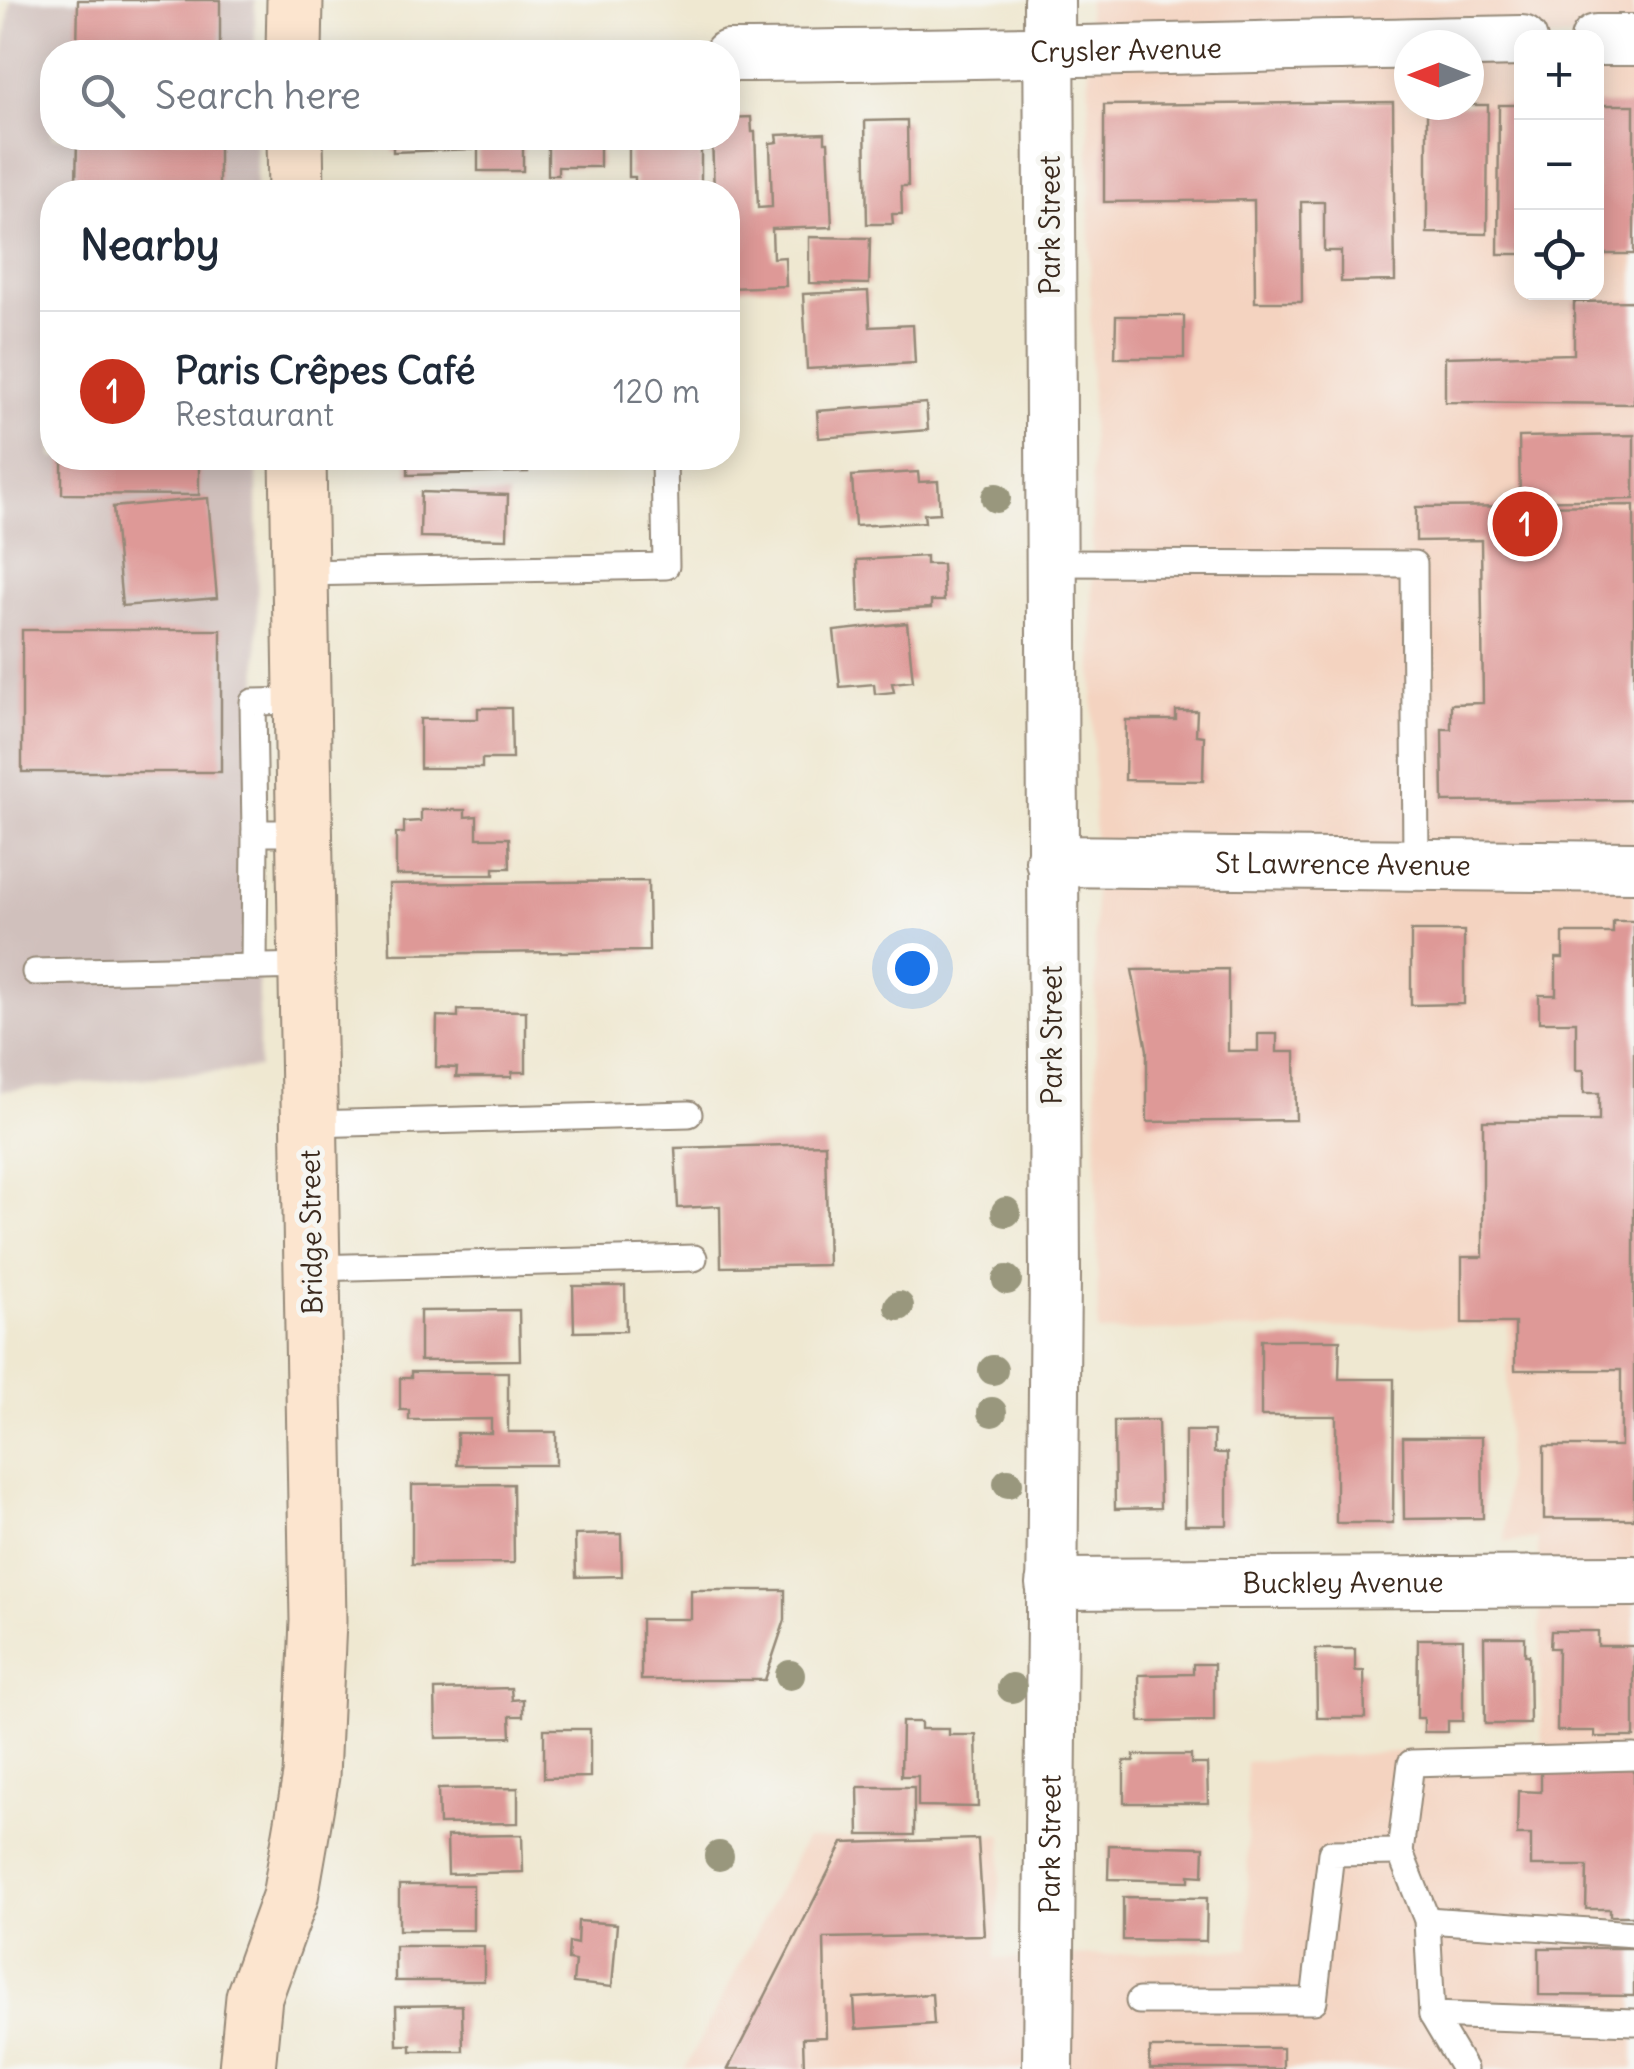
<!DOCTYPE html>
<meta charset="utf-8">
<style>
:root{--surface:#fff;--page:#f2f2f3;--text:#1f2937;--muted:#747a83;--line:#e0e1e3;--accent:#c8321e}
body{margin:0;font-family:Delius,sans-serif;background:var(--page);color:var(--text)}
.controls{position:absolute;right:30px;top:30px;display:grid;overflow:hidden;border-radius:20px;box-shadow:0 5px 25px #0003}
.controls button{width:90px;height:90px;display:grid;place-items:center;padding:0;border:0;border-bottom:2px solid var(--line);background:var(--surface);color:var(--text);font:50px sans-serif}
.compass{position:absolute;left:1394px;top:30px;width:90px;height:90px;border-radius:50%;background:var(--surface);box-shadow:0 5px 25px #0003;rotate:270deg}
.you{position:absolute;left:912px;top:968px;width:35px;height:35px;margin:-25px;border:8px solid #fff;border-radius:50%;background:#1a73e8;box-shadow:0 0 0 15px #1a73e833}
.badge{display:grid;place-items:center;width:65px;height:65px;border-radius:50%;background:var(--accent);color:#fff;font-size:32px;font-weight:700}
.pin{position:absolute;translate:-50% -50%;border:5px solid #fff;box-shadow:0 2px 10px #0006}
.list{margin:0;padding:0;list-style:none}
h2{display:flex;justify-content:space-between;align-items:center;height:130px;margin:0;padding:0 40px;font-size:42px}
h2 small{font-size:32px;font-weight:400;color:var(--muted)}
.list li{display:grid;grid-template-columns:65px 1fr auto;gap:30px;align-items:center;box-sizing:border-box;height:160px;padding:0 40px;border-top:2px solid var(--line)}
.list b{display:block;font-size:38px;white-space:nowrap}
.list p{margin:0;font-size:32px;white-space:nowrap;color:var(--muted)}
.list em{font-size:32px;font-style:normal;color:var(--muted)}
.icon{flex:none;width:55px;height:55px;fill:none;stroke:currentColor;stroke-width:2;stroke-linecap:round;stroke-linejoin:round}
.map{position:relative;flex:none;width:1634px;height:2069px;overflow:hidden}
.search{position:absolute;background:var(--surface);box-shadow:0 5px 25px #0003;left:40px;top:40px;width:700px;height:110px;display:flex;align-items:center;gap:25px;box-sizing:border-box;padding:0 35px;border-radius:40px;color:var(--muted);font-size:38px}
.panel{position:absolute;background:var(--surface);box-shadow:0 5px 25px #0003;left:40px;top:180px;width:700px;height:290px;border-radius:40px}
.map>svg:first-child{display:block}
.built{fill:#f4d3c0;fill-rule:evenodd}
.industrial{fill:#d0c0bc}
.building{fill:#de9997}
.lines{fill:none;stroke-linecap:round;stroke-linejoin:round}
.lane-casing{stroke:#958978;stroke-width:29}
.street-casing{stroke:#958978;stroke-width:54}
.secondary-casing{stroke:#958978;stroke-width:59}
.lane{stroke:#fff;stroke-width:25}
.street{stroke:#fff;stroke-width:50}
.secondary{stroke:#fce5cf;stroke-width:55}
.tree{fill:#99977d}
.labels{text-anchor:middle;dominant-baseline:central;stroke-width:10;stroke-linejoin:round;paint-order:stroke}
.street-label{font-size:28px;fill:#3b2a1e;stroke:#f6f6f2}
</style>
<div class="map">
<svg width="1634" height="2069" viewBox="0 0 1634 2069">
<rect width="100%" height="100%" fill="#f6f6f2"/>
<filter id="ink" filterUnits="userSpaceOnUse"><feTurbulence type="fractalNoise" baseFrequency=".01" numOctaves="2"/><feDisplacementMap in="SourceGraphic" scale="20" xChannelSelector="R" yChannelSelector="G"/><feConvolveMatrix kernelMatrix="1 2 1 2 8 2 1 2 1" color-interpolation-filters="sRGB"/></filter>
<filter id="wash" filterUnits="userSpaceOnUse"><feTurbulence type="fractalNoise" baseFrequency=".0048" numOctaves="4" result="noise"/><feDisplacementMap in="SourceGraphic" scale="40" xChannelSelector="R" yChannelSelector="G"/><feGaussianBlur stdDeviation="2.25" result="paint"/><feColorMatrix in="noise" values="0 0 0 0 0 0 0 0 0 0 0 0 0 0 0 0 0 1.4 0 .05"/><feComposite in="paint" operator="in"/></filter>
<g filter="url(#wash)">
<rect width="100%" height="100%" fill="#efe8d1"/>
<path class="built" d="M1088 0H1634V2069H685L805 1839 1003 1835 995 1959 1249 1949 1246 1762 1542 1742 1538 1538 1505 1542 1508 1325 1098 1332ZM1522 38H1596V292H1522ZM1409 45H1469V105H1409Z"/>
<path class="industrial" d="M11 0H255V52H52V138H256V192H52V458H257L259 1068 0 1091V76Z"/>
<g id="blocks">
<g class="building">
<path d="M78 0H220V52H77Z"/>
<path d="M1393 102 1395 281 1341 282V251H1324V202H1301L1302 302H1255L1254 200 1104 202V105Z"/>
<path d="M1427 105H1488L1487 234 1427 233Z"/>
<path d="M1499 105H1522V254H1498Z"/>
<rect x="1596" y="105" width="38" height="149"/>
<path d="M751 117 752 132H755L758 208 772 207 770 143 778 142 777 135 825 133V142H828L832 227 772 229 773 258 785 257 786 286 728 288V192H714L712 138H728V118Z"/>
<path d="M907 120 908 186H901L902 214H892L893 224H867L865 121Z"/>
<path d="M77 138H219V186L76 185Z"/>
<path d="M393 138H473V149L393 152Z"/>
<rect x="478" y="138" width="45" height="33"/>
<path d="M548 138H600V167H558V175H548Z"/>
<path d="M629 138H701V192H635V177H629Z"/>
<rect x="405" y="188" width="102" height="4"/>
<path d="M809 237 870 238 869 284 809 283Z"/>
<path d="M868 291 870 327 913 325 915 363 807 369 803 294Z"/>
<path d="M1634 301V404L1445 402V357L1574 354V302Z"/>
<path d="M1116 316H1184V358H1115Z"/>
<path d="M926 403 928 430 819 438 817 411Z"/>
<path d="M1634 435V499L1520 501 1519 437Z"/>
<path d="M62 458H199V495L62 494Z"/>
<path d="M408 458H527L528 472 408 475Z"/>
<path d="M918 472 919 482 938 481 940 513 924 514 925 522 855 526 852 476Z"/>
<path d="M421 492 508 495 507 539 420 537Z"/>
<path d="M208 498 217 598 122 606 113 507Z"/>
<path d="M1634 505V800L1443 802 1442 729H1451V704L1483 703 1481 540 1416 541V507Z"/>
<path d="M926 556V564H942L944 601H931V608L859 612 857 560Z"/>
<path d="M907 623 913 681 892 683 894 692 875 694 874 684 840 687 834 631Z"/>
<rect x="22" y="630" width="199" height="142"/>
<path d="M478 708H511L512 759H482V768H420V719H478Z"/>
<path d="M1176 711H1197L1196 735 1204 736 1203 781 1125 780 1126 720H1176Z"/>
<path d="M421 810H465V817L477 816V838H509L510 868H494V875H396V833H404V822L421 821Z"/>
<path d="M648 881 649 951 390 954 389 884Z"/>
<path d="M1613 921H1634V1519H1544V1446H1621V1370H1515V1323H1462V1257H1483V1121H1599V1093H1584V1070H1576V1022H1539V995H1556V958H1563V933H1613Z"/>
<path d="M1411 931H1464V1004L1411 1005Z"/>
<path d="M1228 969V1051H1258V1034H1277V1052H1295L1296 1120 1147 1122V1050L1132 970Z"/>
<path d="M458 1010 526 1011V1072H512V1077H456L457 1068 436 1067 437 1016 458 1017Z"/>
<path d="M825 1144 828 1265 721 1267 720 1206 678 1208 675 1148Z"/>
<path d="M573 1286H625L626 1331 574 1332Z"/>
<path d="M519 1310 520 1360 420 1361V1311Z"/>
<path d="M1261 1340H1340L1339 1379H1394L1393 1523H1336V1416H1261Z"/>
<path d="M411 1372H508V1432H556V1465H457V1433H491V1419L409 1420V1410H400V1378H411Z"/>
<path d="M1158 1420 1160 1508 1115 1509 1114 1421Z"/>
<path d="M1185 1431H1214V1453H1227V1525H1185Z"/>
<path d="M1403 1437H1482L1483 1518 1404 1519Z"/>
<path d="M513 1484 514 1563 412 1564V1485Z"/>
<path d="M621 1534 622 1576 576 1577 575 1535Z"/>
<path d="M691 1590H785V1620L765 1680H641V1619H691Z"/>
<path d="M1551 1631H1598V1646H1634V1737H1595V1731H1557L1558 1648H1550Z"/>
<path d="M1484 1637H1525V1655H1529L1530 1724H1485Z"/>
<path d="M1418 1639H1463V1721H1448V1732H1424V1718H1417Z"/>
<path d="M1316 1649H1355V1671H1364L1365 1718H1317Z"/>
<path d="M1193 1664H1214V1721L1140 1722 1139 1675 1193 1674Z"/>
<path d="M511 1688 512 1700 523 1699V1716H510L511 1737 436 1738 435 1690Z"/>
<path d="M902 1722H921V1729H949V1735H976L978 1807 918 1806V1776H901Z"/>
<path d="M544 1729H590V1777L544 1778Z"/>
<path d="M1134 1755H1191V1764H1207L1208 1803H1124V1761H1134Z"/>
<path d="M1541 1765H1634V1916H1610V1909H1586L1587 1866H1531V1835H1517L1518 1791 1541 1792Z"/>
<path d="M858 1787H914V1835H859Z"/>
<path d="M518 1788V1823L439 1824 438 1789Z"/>
<path d="M522 1835 523 1872 448 1874 447 1836Z"/>
<path d="M978 1839 984 1935 824 1938 826 2037 803 2038 804 2069H728L843 1843Z"/>
<path d="M1109 1845 1204 1847 1203 1876 1189 1875V1881L1108 1879Z"/>
<rect x="399" y="1885" width="74" height="45"/>
<path d="M1123 1897 1207 1898 1206 1941 1123 1940Z"/>
<path d="M578 1921 617 1924 612 1987 573 1983 575 1961 568 1960 569 1942 577 1944Z"/>
<rect x="395" y="1946" width="89" height="35"/>
<path d="M1539 1948H1634V1996L1539 1995Z"/>
<path d="M932 1994 934 2024 856 2029 854 1998Z"/>
<path d="M462 2005 463 2051H411V2045H397L396 2006Z"/>
<rect x="1150" y="2048" width="133" height="21"/>
</g>
</g>
</g>
<g filter="url(#ink)">
<use href="#blocks" fill-opacity="0" stroke="#958978" stroke-width="2.5"/>
<g class="lines">
<defs>
<g id="lane">
<path d="M1051 563 1414 564 1416 864"/>
<path d="M300 573 666 566 664 458"/>
<path d="M255 833 253 702 302 701"/>
<path d="M254 967 255 833H304"/>
<path d="M35 972 306 966"/>
<path d="M309 1124 689 1114"/>
<path d="M312 1268 694 1258"/>
<path d="M1634 1757 1411 1763 1400 1852 1427 1920 1432 2015 1634 2022"/>
<path d="M1427 1920 1634 1934"/>
<path d="M1139 2001H1314L1331 1853 1400 1852"/>
<path d="M1432 2015 1464 2069"/>
</g>
<g id="street">
<path d="M1596 40H1634"/>
<path id="s1" d="M728 56C992 55 1257 46 1522 41"/>
<path id="s2" d="M1051 861 1634 867"/>
<path id="s3" d="M1051 1584 1634 1581"/>
<path id="s4" d="M1048 2069 1055 1273 1049 0"/>
</g>
<g id="secondary">
<path d="M294 52 295 0"/>
<path d="M295 138 296 192"/>
<path d="M247 2069 254 1997 290 1897 311 1776 318 1621 298 458"/>
</g>
</defs>
<use href="#lane" class="lane-casing"/>
<use href="#street" class="street-casing"/>
<use href="#secondary" class="secondary-casing"/>
<use href="#lane" class="lane"/>
<use href="#street" class="street"/>
<use href="#secondary" class="secondary"/>
</g>
<g class="tree">
<circle cx="996" cy="498" r="15"/>
<circle cx="1006" cy="1212" r="15"/>
<circle cx="1007" cy="1280" r="15"/>
<circle cx="899" cy="1306" r="15"/>
<circle cx="993" cy="1370" r="15"/>
<circle cx="992" cy="1412" r="15"/>
<circle cx="1008" cy="1483" r="15"/>
<circle cx="790" cy="1675" r="15"/>
<circle cx="1012" cy="1688" r="15"/>
<circle cx="719" cy="1856" r="15"/>
</g>
</g>
<g class="labels">
<g class="street-label">
<text stroke="none"><textPath href="#s1" startOffset="398">Crysler Avenue</textPath></text>
<text transform="translate(1050 225) rotate(-90)">Park Street</text>
<text stroke="none"><textPath href="#s2" startOffset="292">St Lawrence Avenue</textPath></text>
<text transform="translate(1052 1035) rotate(-90)">Park Street</text>
<text transform="translate(311 1232) rotate(-91)">Bridge Street</text>
<text stroke="none"><textPath href="#s3" startOffset="292">Buckley Avenue</textPath></text>
<text stroke="none"><textPath href="#s4" startOffset="225">Park Street</textPath></text>
</g>
</g>
</svg>
<div class="controls">
<button>+</button>
<button>−</button>
<button><svg class="icon" aria-label="locate" viewBox="0 0 24 24"><circle cx="12" cy="12" r="6"/><path d="M12 2v4M12 18v4M2 12h4M18 12h4"/></svg></button>
</div>
<svg class="compass" viewBox="-18 -18 36 36"><path d="M0-13l5 13h-10z" fill="#e53935"/><path d="M0 13l5-13h-10z" fill="#747a83"/></svg>
<div class="you"></div>
<div class="pin badge" style="left:1525px;top:524px">1</div>
<div class="search"><svg class="icon" aria-label="search" viewBox="0 0 24 24"><circle cx="10" cy="10" r="6"/><path d="M15 15l6 6"/></svg>Search here</div>
<section class="panel">
<h2>Nearby<small></small></h2>
<ul class="list">
<li><span class="badge">1</span><div><b>Paris Crêpes Café</b><p>Restaurant</p></div><em>120 m</em></li>
</ul>
</section>
</div>
